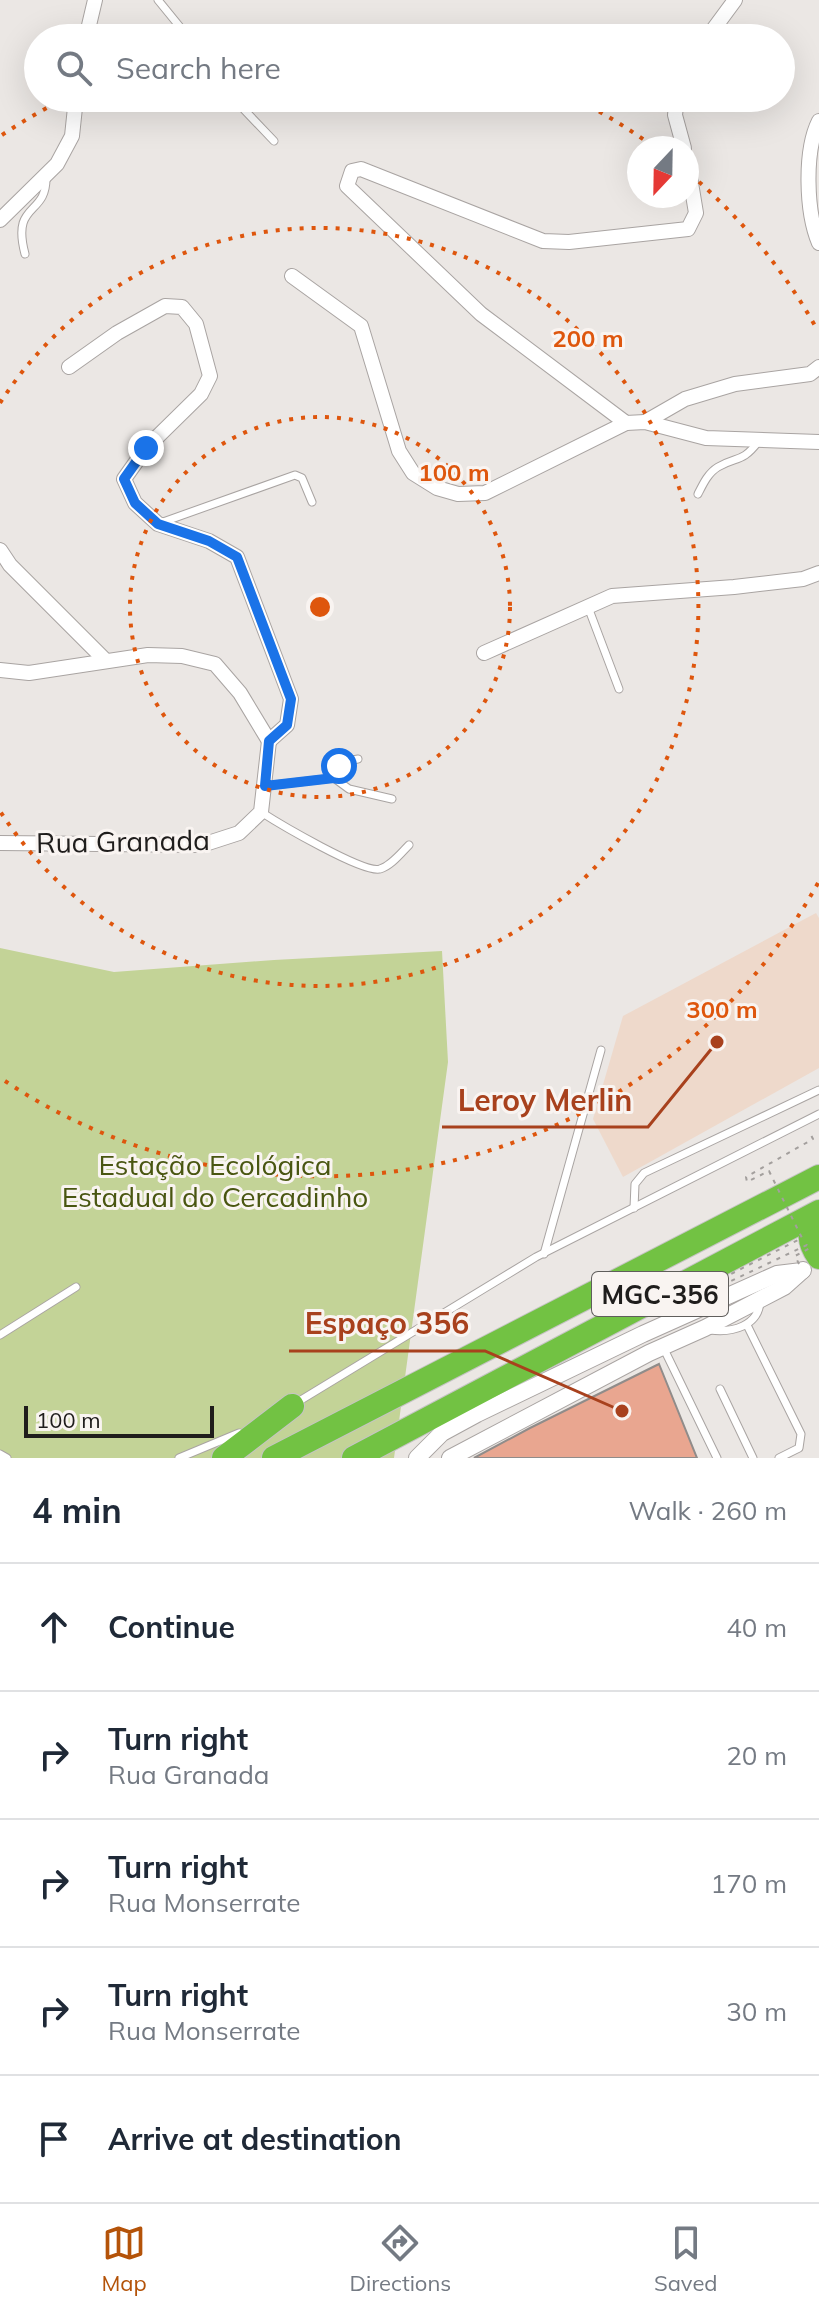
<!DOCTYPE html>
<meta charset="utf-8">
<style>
:root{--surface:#fff;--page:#f6f6f7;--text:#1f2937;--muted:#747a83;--line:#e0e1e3;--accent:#b45309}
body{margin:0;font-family:Mulish,sans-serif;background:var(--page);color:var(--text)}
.compass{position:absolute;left:627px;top:136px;width:72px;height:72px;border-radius:50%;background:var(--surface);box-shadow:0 8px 32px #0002;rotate:202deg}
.scale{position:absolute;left:24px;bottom:20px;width:190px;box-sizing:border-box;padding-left:8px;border:4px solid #1f1d1c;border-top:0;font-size:22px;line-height:28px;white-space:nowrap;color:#1f1d1c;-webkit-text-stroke:6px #f9f4f1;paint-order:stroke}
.stop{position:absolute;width:24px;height:24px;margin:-18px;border:6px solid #1a73e8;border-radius:50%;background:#fff}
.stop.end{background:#1a73e8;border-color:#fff;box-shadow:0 2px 8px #0008}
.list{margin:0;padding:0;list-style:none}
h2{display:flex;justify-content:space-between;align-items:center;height:104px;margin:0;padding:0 32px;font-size:34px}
h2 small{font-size:26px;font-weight:400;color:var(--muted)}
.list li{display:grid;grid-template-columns:52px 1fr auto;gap:24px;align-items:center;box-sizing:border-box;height:128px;padding:0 32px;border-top:2px solid var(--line)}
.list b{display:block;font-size:30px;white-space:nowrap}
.list p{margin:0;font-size:26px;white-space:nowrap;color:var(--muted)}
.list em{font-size:26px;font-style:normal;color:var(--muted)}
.icon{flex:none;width:44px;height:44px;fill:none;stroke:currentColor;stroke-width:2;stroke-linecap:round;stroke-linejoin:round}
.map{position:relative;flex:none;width:819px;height:1458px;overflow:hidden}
.search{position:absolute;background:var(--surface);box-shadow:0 8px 32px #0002;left:24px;right:24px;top:24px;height:88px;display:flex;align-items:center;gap:20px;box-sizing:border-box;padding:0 28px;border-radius:44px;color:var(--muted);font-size:30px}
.sheet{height:744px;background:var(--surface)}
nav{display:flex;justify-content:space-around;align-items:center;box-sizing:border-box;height:112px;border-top:2px solid var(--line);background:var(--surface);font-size:22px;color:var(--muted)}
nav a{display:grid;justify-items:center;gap:4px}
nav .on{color:var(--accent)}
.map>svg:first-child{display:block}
.commercial{fill:#eed9cb}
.green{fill:#c3d397}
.building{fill:#e9a690;stroke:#908c8a;stroke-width:2}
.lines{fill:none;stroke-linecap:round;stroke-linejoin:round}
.service-casing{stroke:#a9a4a2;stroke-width:9}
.minor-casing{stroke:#a9a4a2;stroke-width:16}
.tertiary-casing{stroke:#a9a4a2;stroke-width:18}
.motorway-casing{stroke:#c5c4c4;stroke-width:26}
.service{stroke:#fff;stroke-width:7}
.minor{stroke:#fff;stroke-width:14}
.tertiary{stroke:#fff;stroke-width:16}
.motorway{stroke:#72c243;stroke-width:24}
.path-bridge{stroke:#a39f9d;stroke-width:2;stroke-dasharray:4 6;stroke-linecap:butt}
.route{stroke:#1a73e8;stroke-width:10}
.ring{fill:none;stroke:#de560d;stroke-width:4;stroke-dasharray:4 8}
.labels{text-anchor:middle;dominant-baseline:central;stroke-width:6;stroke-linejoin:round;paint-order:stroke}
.shield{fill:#f9f4f1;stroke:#605e5c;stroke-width:2}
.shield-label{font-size:26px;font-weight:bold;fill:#1f1d1c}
.street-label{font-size:28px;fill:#1f1d1c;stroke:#f9f4f1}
.park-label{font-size:28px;fill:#495611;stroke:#f9f4f1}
.centre{fill:#de560d;stroke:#f9f4f1;stroke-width:4}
.ring-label{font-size:24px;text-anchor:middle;font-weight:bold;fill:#de560d;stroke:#f9f4f1;stroke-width:6;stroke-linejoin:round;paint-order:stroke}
.leader{fill:none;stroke:#a8411d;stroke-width:3}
.callout-dot{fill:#a8411d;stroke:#f9f4f1;stroke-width:3}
.callout-label{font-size:30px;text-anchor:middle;font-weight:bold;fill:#a8411d;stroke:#f9f4f1;stroke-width:6;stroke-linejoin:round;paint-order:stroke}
</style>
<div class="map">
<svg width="819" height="1458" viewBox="0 0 819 1458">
<rect width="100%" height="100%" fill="#ebe7e4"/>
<path class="commercial" d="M816 913 819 918V1068L623 1177 593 1119 623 1016Z"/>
<path class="green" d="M0 948 114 972 274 960 442 951 448 1062 394 1458H0Z"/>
<path class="building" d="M659 1364 697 1458H474L530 1428Z"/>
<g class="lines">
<defs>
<g id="service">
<path d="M158 0 189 38"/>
<path d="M233 98 274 141"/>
<path d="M25 254C11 201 47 217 46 177"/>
<path d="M698 494C703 484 708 473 718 467 737 456 742 463 758 442"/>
<path d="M163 522 295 475 302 478 312 502"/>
<path d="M588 607 619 689"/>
<path d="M358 759C345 761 335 764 334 778L349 789 392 799"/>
<path d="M265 786 334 778"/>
<path d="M261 812C278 823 364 874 380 869 391 866 401 853 409 845"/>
<path d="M634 1208 635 1184 644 1173 819 1090"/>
<path d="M544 1254 601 1050"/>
<path d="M747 1325 801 1434 799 1448 779 1458"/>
<path d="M710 1330C732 1333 759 1326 760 1301"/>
<path d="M0 1335 76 1287"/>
<path d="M664 1349 717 1458"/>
<path d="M720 1389 753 1458"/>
<path d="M296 1403 536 1257 819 1114"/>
<path d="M0 1454 7 1458"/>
<path d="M179 1458 239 1433"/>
</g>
<g id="minor">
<path d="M86 38 95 0"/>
<path d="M707 38 735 0"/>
<path d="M677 98 675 115 684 148"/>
<path d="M819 121C804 151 806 212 819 243"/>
<path d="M687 159 696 213 688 229 569 242 543 241 361 169 352 171 347 186 481 314 626 423 645 422 706 438 819 442"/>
<path d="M0 220 57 164 72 136 76 98"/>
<path d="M292 276 361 326 399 451 413 473 437 488 458 494 485 493 626 423"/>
<path d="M69 367 117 333 165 306 182 307 196 324 210 376 201 394 146 448 124 479 135 503 158 524 209 541 237 557 291 699 287 725 269 741"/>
<path d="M645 422 685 399 735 384 810 374 819 367"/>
<path d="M0 550 10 565 106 661"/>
<path d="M484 653 612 596 734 587 803 579 819 573"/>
<path d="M0 670 29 673 148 655 182 656 215 664 240 693 269 741"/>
<path d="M0 843 202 845 239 833 261 812 269 741"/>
</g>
<g id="tertiary">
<path d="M417 1458 442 1433 477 1414 643 1334 777 1274 802 1271"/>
<path d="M450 1458 649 1353 705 1328 784 1287 803 1270"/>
</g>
<g id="motorway">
<path d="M819 1219C807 1232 809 1243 819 1257"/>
<path d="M224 1458 292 1406"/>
<path d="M274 1458 819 1177"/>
<path d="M354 1458 819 1212"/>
</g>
</defs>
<use href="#service" class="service-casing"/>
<use href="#minor" class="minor-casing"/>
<use href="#tertiary" class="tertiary-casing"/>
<use href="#motorway" class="motorway-casing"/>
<use href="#service" class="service"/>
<use href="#minor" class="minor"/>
<use href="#tertiary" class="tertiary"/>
<use href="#motorway" class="motorway"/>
<path class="path-bridge" d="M799 1264 795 1256 810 1248 807 1245 729 1282 725 1277 802 1238 769 1171 747 1182 746 1177 813 1139 810 1133"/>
</g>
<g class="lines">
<path class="route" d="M146 448 124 479 135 503 158 524 209 541 237 557 291 699 287 725 269 741 265 786 334 778 339 766"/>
</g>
<g class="ring">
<circle cx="320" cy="607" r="190"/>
<path d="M0 403A379 379 0 1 1 0 811"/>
<path d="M818 883A569 569 0 0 1 2 1079M2 135A569 569 0 0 1 62 100M578 100A569 569 0 0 1 654 147M690 174A569 569 0 0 1 818 331"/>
</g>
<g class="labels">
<rect class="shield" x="592" y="1272" width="136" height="44" rx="6"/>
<g class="shield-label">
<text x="660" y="1294">MGC-356</text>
</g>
<g class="street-label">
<text transform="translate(123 841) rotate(-1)">Rua Granada</text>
</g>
<g class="park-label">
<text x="215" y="1164">Estação Ecológica<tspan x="215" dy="32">Estadual do Cercadinho</tspan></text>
</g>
</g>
<circle cx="320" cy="607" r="12" class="centre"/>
<g class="ring-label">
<text x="588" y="347">200 m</text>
<text x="454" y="481">100 m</text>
<text x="722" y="1018">300 m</text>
</g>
<path class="leader" d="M717 1042L648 1127H442M622 1411L485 1351H289"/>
<g class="callout-dot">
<circle cx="717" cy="1042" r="8"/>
<circle cx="622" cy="1411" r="8"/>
</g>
<g class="callout-label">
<text x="545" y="1111">Leroy Merlin</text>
<text x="387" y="1334">Espaço 356</text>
</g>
</svg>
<svg class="compass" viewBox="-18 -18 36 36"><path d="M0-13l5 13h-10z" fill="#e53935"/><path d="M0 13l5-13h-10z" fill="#747a83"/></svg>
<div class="scale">100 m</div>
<div class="stop" style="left:339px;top:766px"></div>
<div class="stop end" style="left:146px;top:448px"></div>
<div class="search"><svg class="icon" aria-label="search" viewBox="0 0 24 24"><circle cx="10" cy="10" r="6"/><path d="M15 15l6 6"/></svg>Search here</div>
</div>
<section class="sheet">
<h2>4 min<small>Walk · 260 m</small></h2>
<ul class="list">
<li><svg class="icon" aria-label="ahead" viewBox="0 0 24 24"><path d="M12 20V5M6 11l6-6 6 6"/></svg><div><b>Continue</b></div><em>40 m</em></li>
<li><svg class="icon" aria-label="right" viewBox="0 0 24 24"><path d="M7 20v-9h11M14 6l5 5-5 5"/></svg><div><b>Turn right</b><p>Rua Granada</p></div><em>20 m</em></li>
<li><svg class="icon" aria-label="right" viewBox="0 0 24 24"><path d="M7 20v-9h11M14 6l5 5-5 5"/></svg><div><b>Turn right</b><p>Rua Monserrate</p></div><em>170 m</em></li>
<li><svg class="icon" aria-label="right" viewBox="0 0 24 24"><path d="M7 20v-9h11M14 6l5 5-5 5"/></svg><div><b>Turn right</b><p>Rua Monserrate</p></div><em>30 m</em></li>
<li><svg class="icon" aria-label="arrive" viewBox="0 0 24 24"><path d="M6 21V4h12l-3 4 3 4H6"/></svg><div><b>Arrive at destination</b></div></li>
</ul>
</section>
<nav>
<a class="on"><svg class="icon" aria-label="map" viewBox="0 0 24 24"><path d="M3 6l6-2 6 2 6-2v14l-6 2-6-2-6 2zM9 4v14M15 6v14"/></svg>Map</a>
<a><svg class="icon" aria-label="directions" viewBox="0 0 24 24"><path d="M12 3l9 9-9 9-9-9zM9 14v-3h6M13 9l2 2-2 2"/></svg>Directions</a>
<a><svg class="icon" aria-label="saved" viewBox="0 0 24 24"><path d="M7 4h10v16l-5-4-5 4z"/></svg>Saved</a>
</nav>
